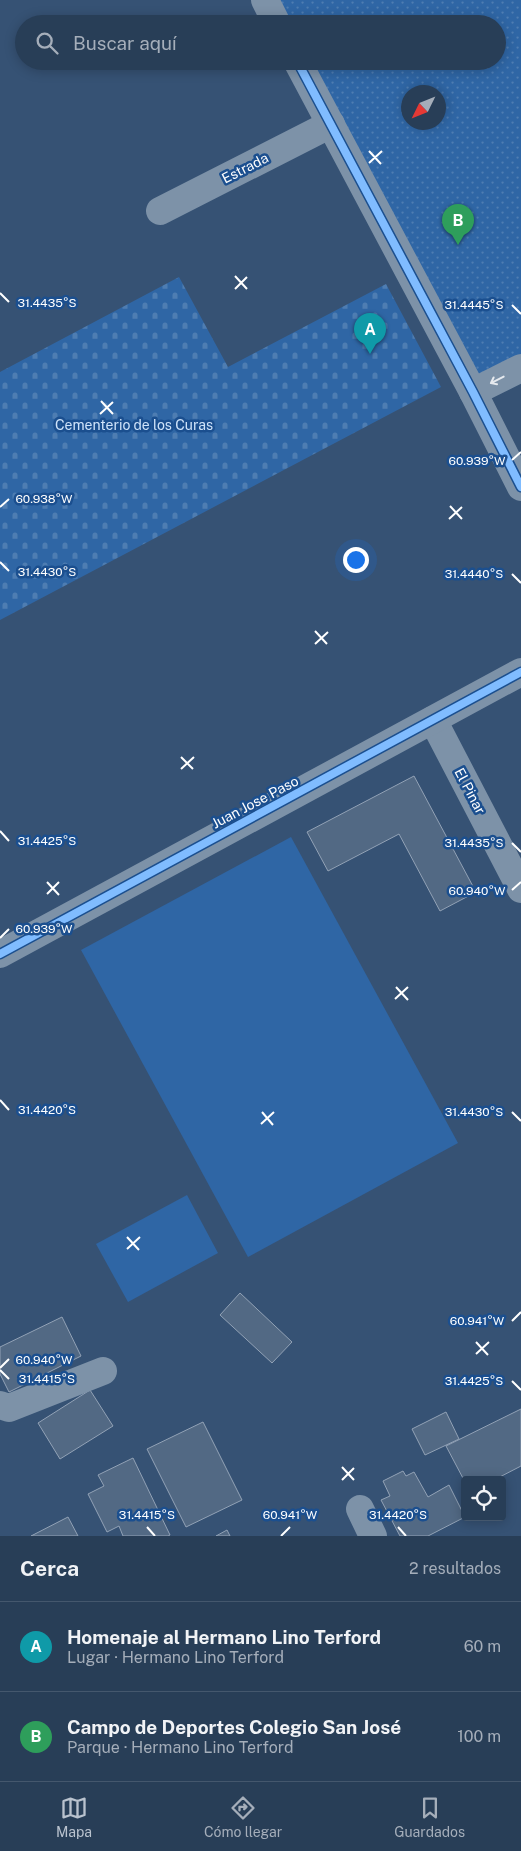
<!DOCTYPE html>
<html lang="es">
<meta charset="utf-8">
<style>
:root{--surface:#283e57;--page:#30455d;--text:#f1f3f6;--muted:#a5aeba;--line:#44576d;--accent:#b9c2ce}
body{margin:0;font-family:"Public Sans",sans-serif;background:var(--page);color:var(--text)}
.controls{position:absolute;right:15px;bottom:15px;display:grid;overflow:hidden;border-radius:5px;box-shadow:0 2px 12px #0003}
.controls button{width:45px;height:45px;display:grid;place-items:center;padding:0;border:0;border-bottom:1px solid var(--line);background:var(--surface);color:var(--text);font:25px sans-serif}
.compass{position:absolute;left:401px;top:85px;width:45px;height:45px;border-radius:50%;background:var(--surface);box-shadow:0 2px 12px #0003;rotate:227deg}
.you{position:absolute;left:355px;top:559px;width:18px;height:18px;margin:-12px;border:4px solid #fff;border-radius:50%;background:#1a73e8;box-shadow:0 0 0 8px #1a73e833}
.badge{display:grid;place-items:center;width:32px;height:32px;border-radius:50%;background:var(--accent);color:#fff;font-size:16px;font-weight:700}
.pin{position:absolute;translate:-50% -41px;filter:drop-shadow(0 1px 2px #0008)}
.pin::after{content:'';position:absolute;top:26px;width:18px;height:15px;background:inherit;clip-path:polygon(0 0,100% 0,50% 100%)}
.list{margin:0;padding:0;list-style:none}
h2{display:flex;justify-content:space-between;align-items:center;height:65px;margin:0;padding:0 20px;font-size:21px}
h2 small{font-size:16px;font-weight:400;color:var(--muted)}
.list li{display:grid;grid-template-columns:32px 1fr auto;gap:15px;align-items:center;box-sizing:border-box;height:90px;padding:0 20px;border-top:1px solid var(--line)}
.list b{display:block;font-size:19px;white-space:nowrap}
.list p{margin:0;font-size:16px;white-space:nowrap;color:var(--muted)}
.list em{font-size:16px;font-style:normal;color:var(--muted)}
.icon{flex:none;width:28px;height:28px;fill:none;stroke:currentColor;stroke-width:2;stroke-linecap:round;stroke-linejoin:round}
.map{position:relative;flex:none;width:521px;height:1536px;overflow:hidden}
.search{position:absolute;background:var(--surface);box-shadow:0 2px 12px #0003;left:15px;right:15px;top:15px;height:55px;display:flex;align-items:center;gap:12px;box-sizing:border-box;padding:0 18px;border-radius:28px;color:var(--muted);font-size:19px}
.sheet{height:245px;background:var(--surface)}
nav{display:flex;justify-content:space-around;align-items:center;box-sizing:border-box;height:70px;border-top:1px solid var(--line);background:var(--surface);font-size:14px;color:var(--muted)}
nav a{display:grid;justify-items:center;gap:2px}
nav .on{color:var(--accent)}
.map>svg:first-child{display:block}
.green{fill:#2f66a5}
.cemetery{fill:url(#cemetery-stones)}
.park{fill:url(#park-dots);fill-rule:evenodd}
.building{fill:#526984;stroke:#92a2b6}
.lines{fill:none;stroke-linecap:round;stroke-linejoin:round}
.minor{stroke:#7d92a8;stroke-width:28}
.cycleway-casing{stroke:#1b4f8f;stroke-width:11}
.cycleway{stroke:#80bcff;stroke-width:8}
.oneway{stroke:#e5e9ee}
.ticks{fill:none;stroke:#fff;stroke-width:2}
.labels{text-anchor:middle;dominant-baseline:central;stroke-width:5;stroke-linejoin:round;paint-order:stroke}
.street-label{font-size:14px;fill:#fff;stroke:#1b4f8f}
.park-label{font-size:14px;fill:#cfe3fa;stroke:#1b4f8f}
.ticks-label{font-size:12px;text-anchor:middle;fill:#fff;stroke:#1b4f8f;stroke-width:5;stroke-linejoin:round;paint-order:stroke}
</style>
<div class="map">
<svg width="521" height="1536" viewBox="0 0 521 1536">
<defs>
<pattern id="cemetery-stones" width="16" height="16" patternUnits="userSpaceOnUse" patternTransform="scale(1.25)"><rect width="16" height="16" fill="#2f66a5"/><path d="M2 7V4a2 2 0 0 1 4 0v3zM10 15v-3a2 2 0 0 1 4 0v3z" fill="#4e7db2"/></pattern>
<pattern id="park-dots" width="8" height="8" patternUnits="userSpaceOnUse" patternTransform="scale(1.25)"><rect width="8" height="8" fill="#2f66a5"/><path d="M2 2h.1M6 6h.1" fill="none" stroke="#4e7db2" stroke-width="1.8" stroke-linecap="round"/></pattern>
</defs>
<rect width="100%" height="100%" fill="#365274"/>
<g class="green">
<path d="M291 837 458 1143 248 1257 81 950Z"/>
<path d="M187 1195 218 1253 128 1302 96 1244Z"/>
</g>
<path class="cemetery" d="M179 277 228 367 386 284 441 387 0 620V372Z"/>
<path class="park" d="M265 0H521V366L473 392 297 61H497V24H277ZM408 92H438V122H408Z"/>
<g class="building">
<path d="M414 776 476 892 440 911 399 834 328 871 307 832Z"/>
<path d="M240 1293 292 1342 272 1363 220 1315Z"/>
<path d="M62 1317 81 1356 9 1392 0 1374V1347Z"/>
<path d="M90 1390 113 1426 60 1459 38 1423Z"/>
<path d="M521 1409V1466L494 1480H465V1482L446 1446Z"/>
<path d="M446 1412 459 1439 425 1455 412 1429Z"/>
<path d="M203 1422 242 1500 186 1527 147 1449Z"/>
<path d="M133 1458 170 1535 168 1536H123L119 1526 107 1532 88 1494 104 1486 98 1475Z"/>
<path d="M403 1471 406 1476 414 1472 428 1497 449 1485 465 1517 428 1536H400L381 1500 390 1496 383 1481Z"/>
<path d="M68 1517 78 1536H31Z"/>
<path d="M227 1530 230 1536H216Z"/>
</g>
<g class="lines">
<g class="minor">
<path d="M265 0 277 24"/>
<path d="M297 61 473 392 521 487"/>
<path d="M160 211 331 124"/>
<path d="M473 392 521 368"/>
<path d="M433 720 521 889"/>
<path d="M0 954 521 672"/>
<path d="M0 1405 9 1408 103 1371"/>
<path d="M360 1509 373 1536"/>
</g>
<defs>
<g id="cycleway">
<path d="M297 61 473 392 521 487"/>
<path d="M0 954 521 672"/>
</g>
</defs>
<use href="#cycleway" class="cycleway-casing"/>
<use href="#cycleway" class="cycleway"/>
</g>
<defs><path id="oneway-shaft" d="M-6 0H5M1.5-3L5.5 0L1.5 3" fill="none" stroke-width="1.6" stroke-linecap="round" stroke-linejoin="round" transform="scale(1.25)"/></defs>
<use class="oneway" href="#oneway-shaft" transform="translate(497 380) rotate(153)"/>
<path class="ticks" d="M369 151 381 164M369 163 382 151M235 276 247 289M235 289 247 277M0 293 9 302M512 305 521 314M101 401 113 414M100 414 113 402M512 460 521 452M450 506 462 519M0 507 9 499M449 519 462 507M0 562 9 571M512 574 521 583M315 631 327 644M315 644 328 632M181 757 193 769M181 769 194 757M0 831 9 841M512 843 521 852M47 882 59 895M512 890 521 882M47 894 59 882M0 938 9 929M396 987 408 1000M395 999 408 987M0 1100 9 1110M262 1112 273 1125M512 1112 521 1121M261 1124 274 1112M127 1237 139 1250M127 1249 140 1237M512 1321 521 1312M476 1342 488 1355M476 1354 489 1342M0 1368 9 1359M0 1370 9 1379M512 1381 521 1390M342 1467 354 1480M342 1480 354 1468M147 1527 155 1536M398 1527 406 1536M281 1536 290 1527"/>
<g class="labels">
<g class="street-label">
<text transform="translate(245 168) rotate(-27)">Estrada</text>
<text transform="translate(470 791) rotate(62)">El Pinar</text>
<text transform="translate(255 802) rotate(-28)">Juan Jose Paso</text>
</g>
<g class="park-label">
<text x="134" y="425">Cementerio de los Curas</text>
</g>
</g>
<g class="ticks-label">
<text x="47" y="307">31.4435°S</text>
<text x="474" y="309">31.4445°S</text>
<text x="477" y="465">60.939°W</text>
<text x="44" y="503">60.938°W</text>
<text x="47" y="576">31.4430°S</text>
<text x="474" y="578">31.4440°S</text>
<text x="47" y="845">31.4425°S</text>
<text x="474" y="847">31.4435°S</text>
<text x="477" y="895">60.940°W</text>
<text x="44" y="933">60.939°W</text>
<text x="47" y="1114">31.4420°S</text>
<text x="474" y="1116">31.4430°S</text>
<text x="477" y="1325">60.941°W</text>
<text x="44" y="1364">60.940°W</text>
<text x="47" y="1383">31.4415°S</text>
<text x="474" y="1385">31.4425°S</text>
<text x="147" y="1519">31.4415°S</text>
<text x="398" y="1519">31.4420°S</text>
<text x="290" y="1519">60.941°W</text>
</g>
</svg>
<div class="controls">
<button><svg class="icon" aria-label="locate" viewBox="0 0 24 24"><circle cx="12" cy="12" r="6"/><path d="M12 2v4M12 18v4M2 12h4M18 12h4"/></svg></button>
</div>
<svg class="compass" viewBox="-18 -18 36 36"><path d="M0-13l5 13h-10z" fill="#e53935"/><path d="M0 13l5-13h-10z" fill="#a5aeba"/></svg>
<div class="you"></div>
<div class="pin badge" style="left:370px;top:354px;background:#0f9aa8">A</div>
<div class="pin badge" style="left:458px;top:245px;background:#2e9e5b">B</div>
<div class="search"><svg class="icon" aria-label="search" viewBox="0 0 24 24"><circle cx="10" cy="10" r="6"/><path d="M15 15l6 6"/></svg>Buscar aquí</div>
</div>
<section class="sheet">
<h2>Cerca<small>2 resultados</small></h2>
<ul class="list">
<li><span class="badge" style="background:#0f9aa8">A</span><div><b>Homenaje al Hermano Lino Terford</b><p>Lugar · Hermano Lino Terford</p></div><em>60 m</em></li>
<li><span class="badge" style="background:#2e9e5b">B</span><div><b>Campo de Deportes Colegio San José</b><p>Parque · Hermano Lino Terford</p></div><em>100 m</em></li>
</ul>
</section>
<nav>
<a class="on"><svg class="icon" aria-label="map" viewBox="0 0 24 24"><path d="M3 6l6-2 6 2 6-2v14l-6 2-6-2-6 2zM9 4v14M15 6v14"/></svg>Mapa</a>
<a><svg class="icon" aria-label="directions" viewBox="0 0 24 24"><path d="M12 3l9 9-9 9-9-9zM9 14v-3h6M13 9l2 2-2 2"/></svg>Cómo llegar</a>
<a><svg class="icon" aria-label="saved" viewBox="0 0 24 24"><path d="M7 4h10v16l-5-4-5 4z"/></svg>Guardados</a>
</nav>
